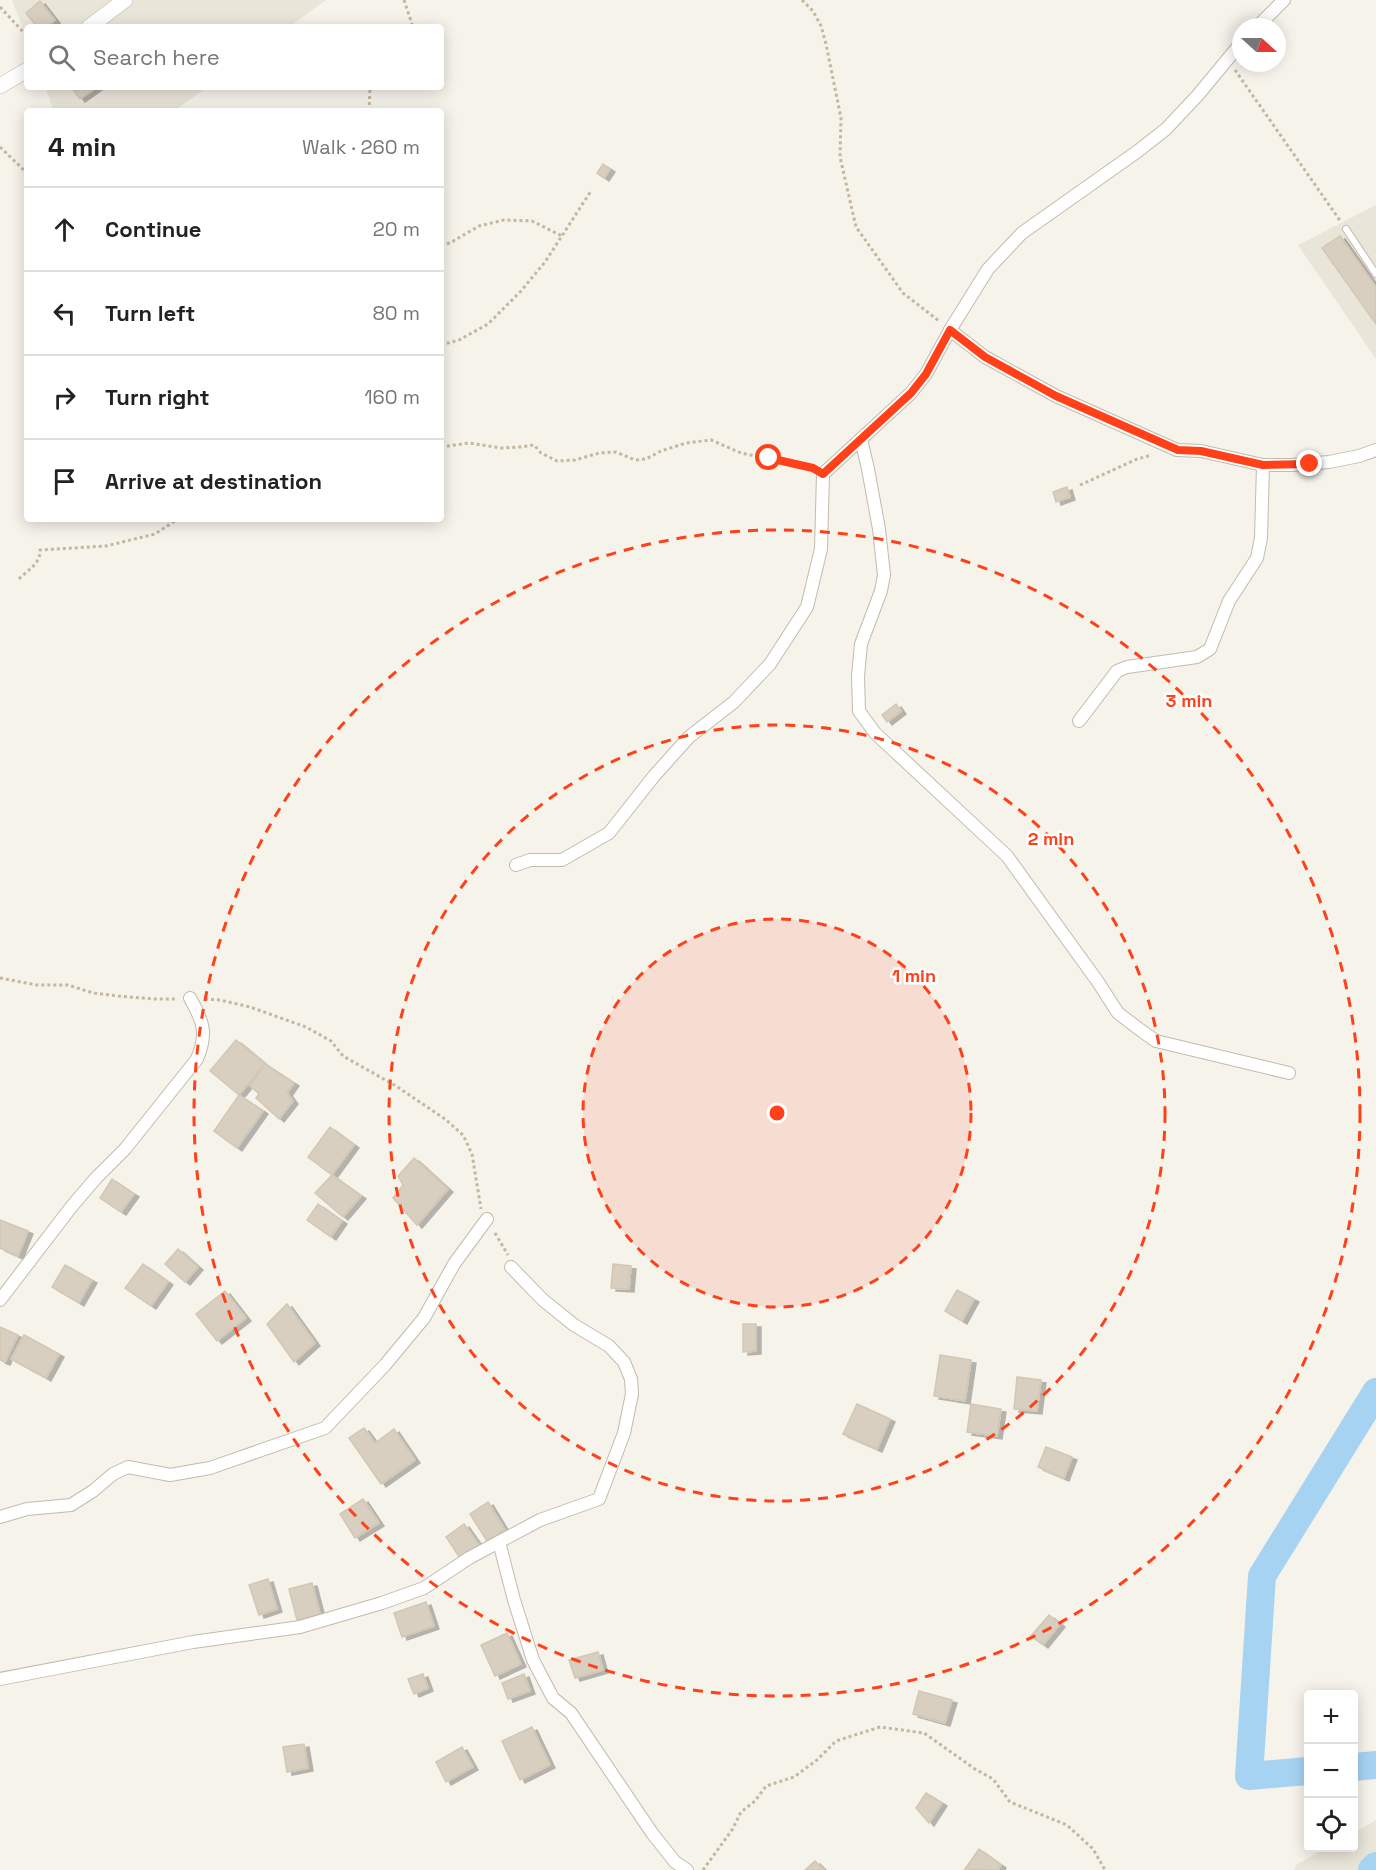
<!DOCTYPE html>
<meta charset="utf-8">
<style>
:root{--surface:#fff;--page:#f2f2f2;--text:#222;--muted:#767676;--line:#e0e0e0}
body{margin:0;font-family:"Space Grotesk",sans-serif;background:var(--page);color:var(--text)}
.controls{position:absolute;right:18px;bottom:18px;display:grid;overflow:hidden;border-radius:6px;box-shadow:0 3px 15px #0003}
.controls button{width:54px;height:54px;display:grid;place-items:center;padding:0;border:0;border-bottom:2px solid var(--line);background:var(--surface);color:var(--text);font:30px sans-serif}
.compass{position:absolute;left:1232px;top:18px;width:54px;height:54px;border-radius:50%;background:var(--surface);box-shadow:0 3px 15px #0003;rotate:111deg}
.stop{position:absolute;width:18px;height:18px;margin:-14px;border:4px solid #ff4019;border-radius:50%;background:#fff}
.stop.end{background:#ff4019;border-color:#fff;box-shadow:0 2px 6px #0008}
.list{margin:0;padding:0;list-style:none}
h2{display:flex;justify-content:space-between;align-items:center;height:78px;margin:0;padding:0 24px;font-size:26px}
h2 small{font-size:20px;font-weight:400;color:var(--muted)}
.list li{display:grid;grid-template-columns:39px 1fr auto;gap:18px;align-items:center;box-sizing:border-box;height:84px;padding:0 24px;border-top:2px solid var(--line)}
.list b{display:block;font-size:22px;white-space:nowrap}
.list em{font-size:20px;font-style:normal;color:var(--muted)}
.icon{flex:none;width:33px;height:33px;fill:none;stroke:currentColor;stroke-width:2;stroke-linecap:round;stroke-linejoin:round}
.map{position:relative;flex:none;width:1376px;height:1870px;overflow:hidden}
.search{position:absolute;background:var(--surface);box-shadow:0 3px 15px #0003;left:24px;top:24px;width:420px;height:66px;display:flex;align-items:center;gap:15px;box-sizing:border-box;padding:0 21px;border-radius:6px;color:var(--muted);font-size:22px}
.panel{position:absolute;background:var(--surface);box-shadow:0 3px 15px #0003;left:24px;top:108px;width:420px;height:414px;border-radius:6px}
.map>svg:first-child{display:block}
.residential{fill:#eae5d9}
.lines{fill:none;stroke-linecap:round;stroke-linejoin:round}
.river{stroke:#a7d3f3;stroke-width:28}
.building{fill:#d8cfc0;stroke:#d3c7b3;stroke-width:1.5;filter:url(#shadow)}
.service-casing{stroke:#c2bbad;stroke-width:8}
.minor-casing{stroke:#c2bbad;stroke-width:14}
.tertiary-casing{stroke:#c2bbad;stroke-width:16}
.path{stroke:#c4b79e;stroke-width:3;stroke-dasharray:3 3;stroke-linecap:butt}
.service{stroke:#fff;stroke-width:6}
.minor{stroke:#fff;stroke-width:12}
.tertiary{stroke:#fff;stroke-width:15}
.route{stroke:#ff4019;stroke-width:8}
.ring{fill:none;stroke:#ff4019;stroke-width:3;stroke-dasharray:10 8}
.centre{fill:#ff4019;stroke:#fff;stroke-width:3}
.ring-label{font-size:18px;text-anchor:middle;font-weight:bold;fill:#ff4019;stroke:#fff;stroke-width:5;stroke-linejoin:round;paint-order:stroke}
</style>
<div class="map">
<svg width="1376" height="1870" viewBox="0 0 1376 1870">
<defs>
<filter id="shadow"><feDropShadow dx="5" dy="3" stdDeviation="0" flood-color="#0004"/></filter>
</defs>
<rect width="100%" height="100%" fill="#f6f3eb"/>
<g class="residential">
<path d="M12 0H326L289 27H27V40Z"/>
<path d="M45 87H207L174 111H54Z"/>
<path d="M1376 205V359L1298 245Z"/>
<path d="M1376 1820V1870H1294L1297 1864 1326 1848H1354V1833Z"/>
</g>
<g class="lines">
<g class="river">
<path d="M1354 1767 1376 1765"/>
<path d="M1308 1771 1249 1776 1262 1576 1376 1392"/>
<path d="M1372 1870 1376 1866"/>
</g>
</g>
<g class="building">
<path d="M40 1 55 20 46 27H37L26 13Z"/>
<path d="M71 87H97L80 99Z"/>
<path d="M603 164 610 169 604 178 597 173Z"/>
<path d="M1340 236 1376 287V324L1322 248Z"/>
<path d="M1067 487 1070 497 1056 502 1053 492Z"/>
<path d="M896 704 901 711 887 722 882 715Z"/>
<path d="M236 1040 265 1064 239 1095 210 1071Z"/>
<path d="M265 1064 294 1083 287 1093 293 1101 279 1119 256 1098 259 1094 250 1086Z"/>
<path d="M239 1095 263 1111 237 1148 214 1131Z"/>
<path d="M330 1127 354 1145 332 1175 308 1157Z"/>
<path d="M414 1158 448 1189 417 1225 393 1198 403 1185 398 1176Z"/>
<path d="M332 1175 361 1196 343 1217 315 1193Z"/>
<path d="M112 1179 134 1194 121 1212 100 1198Z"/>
<path d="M318 1204 342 1221 331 1237 307 1220Z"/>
<path d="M0 1220 28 1231 18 1256 0 1248Z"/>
<path d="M178 1249 198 1267 185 1282 165 1264Z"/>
<path d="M143 1264 168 1282 151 1306 125 1288Z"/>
<path d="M613 1264 631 1266 629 1289 611 1288Z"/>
<path d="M65 1265 92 1280 79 1303 52 1287Z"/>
<path d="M957 1290 974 1299 962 1321 945 1311Z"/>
<path d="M225 1291 246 1318 217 1341 196 1314Z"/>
<path d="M287 1304 315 1343 294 1362 267 1324Z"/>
<path d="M743 1324H756V1351L743 1352Z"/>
<path d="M0 1327 18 1335 5 1362 0 1360Z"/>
<path d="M24 1335 59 1354 46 1378 11 1359Z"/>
<path d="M940 1355 971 1360 965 1401 934 1396Z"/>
<path d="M1017 1377 1041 1380 1037 1411 1014 1409Z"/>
<path d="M857 1404 890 1419 877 1449 843 1434Z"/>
<path d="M971 1404 1001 1409 997 1436 967 1432Z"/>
<path d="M364 1428 375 1443 394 1429 415 1460 381 1484 349 1438Z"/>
<path d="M1046 1447 1072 1457 1064 1478 1038 1467Z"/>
<path d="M363 1499 379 1523 355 1538 340 1514Z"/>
<path d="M488 1502 505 1530 487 1541 470 1514Z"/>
<path d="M464 1524 479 1545 460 1558 446 1537Z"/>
<path d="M268 1579 277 1609 259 1615 249 1585Z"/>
<path d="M312 1583 320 1614 297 1620 289 1589Z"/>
<path d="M426 1602 434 1626 402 1637 394 1613Z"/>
<path d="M1049 1615 1060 1624 1043 1645 1031 1636Z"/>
<path d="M507 1633 521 1664 495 1676 481 1645Z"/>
<path d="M598 1652 603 1670 575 1678 569 1660Z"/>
<path d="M423 1674 428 1688 414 1694 408 1679Z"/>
<path d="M524 1674 530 1691 508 1699 502 1683Z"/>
<path d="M919 1691 952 1700 945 1723 913 1714Z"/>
<path d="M532 1727 550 1765 520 1780 502 1741Z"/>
<path d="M304 1744 308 1768 287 1772 283 1747Z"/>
<path d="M462 1747 473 1767 446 1782 436 1762Z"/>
<path d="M926 1793 942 1803 929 1823 916 1808Z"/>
<path d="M979 1849 1001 1865 998 1870 965 1869Z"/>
<path d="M815 1861 824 1870H805Z"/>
</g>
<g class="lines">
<defs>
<path id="service" d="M1346 229 1376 274"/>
<g id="minor">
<path d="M1257 27 1284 0"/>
<path d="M950 330 985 357 1056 396 1177 450 1201 451 1263 465H1292L1329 462 1359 456 1376 450"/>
<path d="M861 439 868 469 879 529 884 575 881 591 861 644 858 676 859 711 875 733 1007 856 1098 982 1118 1013 1143 1032 1156 1041 1289 1073"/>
<path d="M1079 721 1117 671 1127 667 1197 657 1210 649 1229 601 1257 558 1261 538 1263 465"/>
<path d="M516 865 530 860H562L609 833 654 776 689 737 734 702 770 664 807 607 821 549 823 474 911 393 926 374 950 330 988 269 1022 233 1138 151 1166 129 1198 95 1241 43"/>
<path d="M0 1300 72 1206 96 1178 125 1149 197 1059C208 1033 203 1021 190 998"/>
<path d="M0 1517 27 1509 71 1505 93 1491 113 1474 128 1467 170 1475 210 1468 325 1428 385 1365 424 1318 454 1264 487 1219"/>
<path d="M499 1542 514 1600 533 1660 553 1698 571 1713 652 1833 675 1862 687 1870"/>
<path d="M0 1679 193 1642 300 1627 382 1603 424 1588 469 1558 540 1520 599 1499 624 1433 632 1394 631 1379 624 1362 609 1346 574 1325 543 1300 511 1267"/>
</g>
<g id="tertiary">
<path d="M89 27 125 0"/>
<path d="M0 86 27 70"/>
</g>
</defs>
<use href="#service" class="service-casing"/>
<use href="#minor" class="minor-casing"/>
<use href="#tertiary" class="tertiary-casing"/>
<g class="path">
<path d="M404 0 413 27"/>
<path d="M802 0 813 11 821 26 826 44 841 118 840 157 856 227 903 293 939 321"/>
<path d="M0 7 27 36"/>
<path d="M1235 70 1341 222"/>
<path d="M369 111 370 87"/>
<path d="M0 147 27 173"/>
<path d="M441 245 450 243 479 226 504 220 532 221 562 236"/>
<path d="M441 345 459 340 488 324 521 291 545 262 591 191"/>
<path d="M441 447 469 443 501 448 520 447 534 445 541 453 557 461 575 460 599 453 616 452 635 460 646 459 661 451 686 443 711 440 741 453 811 468"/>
<path d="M1080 485 1137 459 1152 455"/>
<path d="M19 579C28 570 41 563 40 550L106 546 155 534 178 519"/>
<path d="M0 978 37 985H68L93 993 118 996 155 999H177"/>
<path d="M205 999 220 1000 250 1007 306 1027 331 1041 343 1056 396 1086 445 1119 463 1135 472 1154 481 1209"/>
<path d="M495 1233 508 1255"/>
<path d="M703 1870 732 1830 741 1812 755 1801 766 1786 794 1777 817 1760 836 1741 880 1727 924 1733 975 1769 993 1779 1010 1802 1067 1825 1093 1849 1105 1870"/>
</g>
<use href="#service" class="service"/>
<use href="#minor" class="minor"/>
<use href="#tertiary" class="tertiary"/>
</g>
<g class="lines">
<path class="route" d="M769 458 813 468 823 474 911 393 926 374 950 330 985 357 1056 396 1178 450 1201 451 1263 465 1310 464"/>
</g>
<circle cx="777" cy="1113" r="194" fill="#ff4019" fill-opacity=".12"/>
<g class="ring">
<circle cx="777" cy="1113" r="194"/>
<circle cx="777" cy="1113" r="388"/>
<circle cx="777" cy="1113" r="583"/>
</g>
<circle cx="777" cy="1113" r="9" class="centre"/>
<g class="ring-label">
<text x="1189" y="707">3 min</text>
<text x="1051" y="845">2 min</text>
<text x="914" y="982">1 min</text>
</g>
</svg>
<div class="controls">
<button>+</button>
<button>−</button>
<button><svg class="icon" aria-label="locate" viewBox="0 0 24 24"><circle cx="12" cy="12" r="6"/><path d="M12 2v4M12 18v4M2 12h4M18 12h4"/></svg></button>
</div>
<svg class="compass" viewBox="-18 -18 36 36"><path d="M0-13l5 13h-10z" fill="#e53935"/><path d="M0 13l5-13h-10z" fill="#767676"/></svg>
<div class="stop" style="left:769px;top:458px"></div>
<div class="stop end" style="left:1310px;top:464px"></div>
<div class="search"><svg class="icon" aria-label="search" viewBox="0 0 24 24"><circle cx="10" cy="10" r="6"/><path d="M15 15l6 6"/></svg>Search here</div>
<section class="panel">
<h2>4 min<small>Walk · 260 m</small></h2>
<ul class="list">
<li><svg class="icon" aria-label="ahead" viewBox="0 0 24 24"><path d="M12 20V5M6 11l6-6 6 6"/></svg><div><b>Continue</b></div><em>20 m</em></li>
<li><svg class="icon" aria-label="left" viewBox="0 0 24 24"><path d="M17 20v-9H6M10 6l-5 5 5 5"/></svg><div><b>Turn left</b></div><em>80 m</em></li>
<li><svg class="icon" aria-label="right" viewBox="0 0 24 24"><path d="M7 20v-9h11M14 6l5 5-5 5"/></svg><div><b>Turn right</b></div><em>160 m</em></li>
<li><svg class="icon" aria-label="arrive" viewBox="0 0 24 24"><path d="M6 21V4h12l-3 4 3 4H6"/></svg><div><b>Arrive at destination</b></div></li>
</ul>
</section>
</div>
